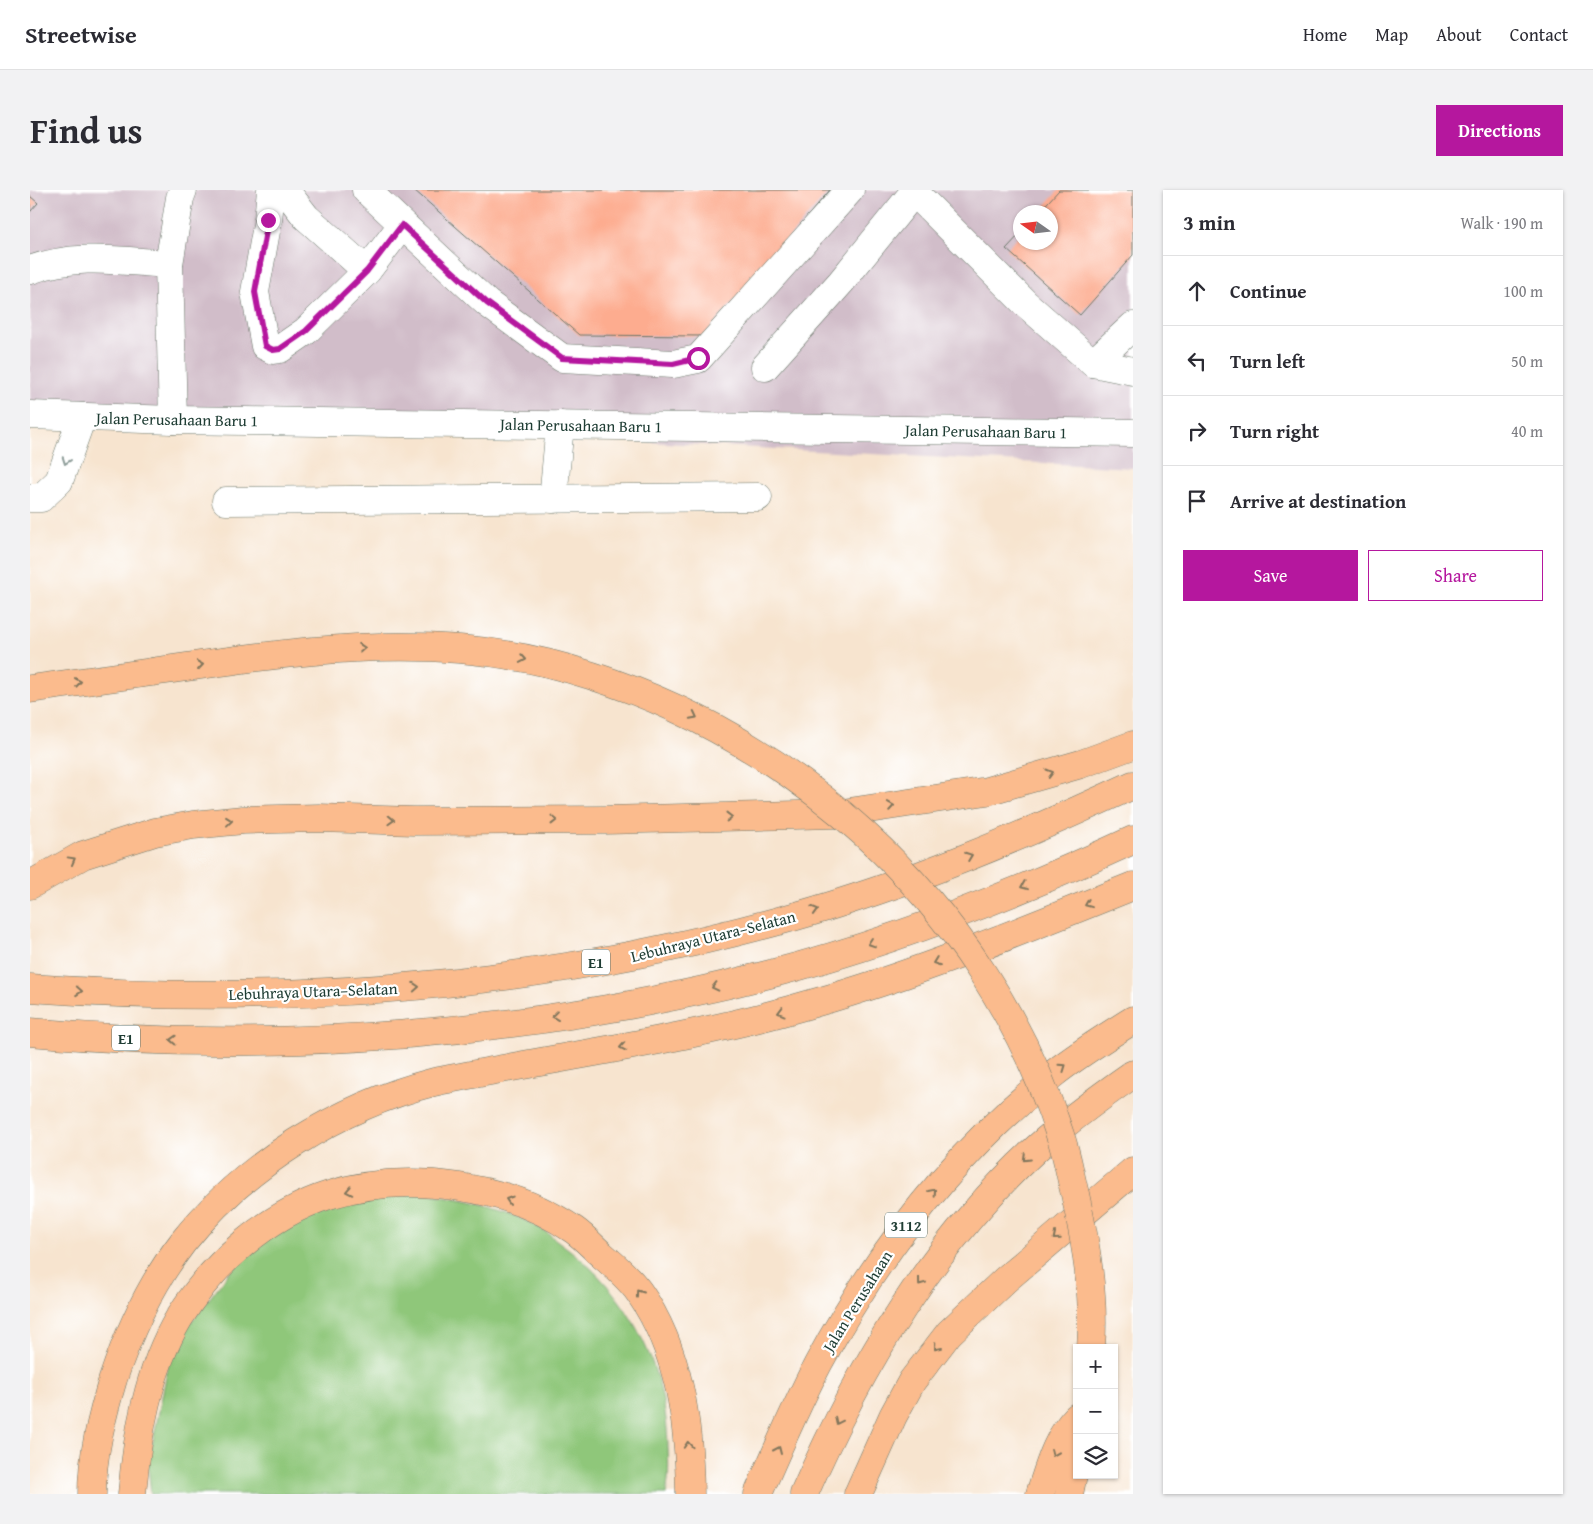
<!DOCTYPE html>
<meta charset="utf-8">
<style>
:root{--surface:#fff;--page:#f2f2f3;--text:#2b2b33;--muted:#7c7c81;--line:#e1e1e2;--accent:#b5179e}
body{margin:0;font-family:"Gentium Book Plus",serif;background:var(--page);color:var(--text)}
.controls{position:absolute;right:15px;bottom:15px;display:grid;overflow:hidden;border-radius:0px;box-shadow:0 1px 4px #0004}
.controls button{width:45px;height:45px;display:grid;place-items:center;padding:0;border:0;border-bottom:1px solid var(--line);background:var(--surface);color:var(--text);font:25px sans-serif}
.compass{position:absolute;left:983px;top:15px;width:45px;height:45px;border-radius:50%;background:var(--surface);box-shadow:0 1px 4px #0004;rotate:284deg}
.stop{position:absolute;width:15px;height:15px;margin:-11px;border:4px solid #b5179e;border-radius:50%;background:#fff}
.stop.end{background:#b5179e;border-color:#fff;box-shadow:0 1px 5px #0008}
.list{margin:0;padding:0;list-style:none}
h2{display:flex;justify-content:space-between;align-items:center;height:65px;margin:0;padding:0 20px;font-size:21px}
h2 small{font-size:16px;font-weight:400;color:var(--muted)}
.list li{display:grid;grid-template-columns:32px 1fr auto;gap:15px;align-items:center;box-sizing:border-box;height:70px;padding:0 20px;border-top:1px solid var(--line)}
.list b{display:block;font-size:19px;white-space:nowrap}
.list em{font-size:16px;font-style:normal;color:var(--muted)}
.actions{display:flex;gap:10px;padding:15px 20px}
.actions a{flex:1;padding:11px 0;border:1px solid var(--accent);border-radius:0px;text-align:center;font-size:18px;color:var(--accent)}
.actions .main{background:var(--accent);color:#fff}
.icon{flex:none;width:28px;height:28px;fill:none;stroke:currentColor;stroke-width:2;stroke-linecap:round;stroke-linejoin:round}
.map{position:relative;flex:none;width:1103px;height:1304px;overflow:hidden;border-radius:0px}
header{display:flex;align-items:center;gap:30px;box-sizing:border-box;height:70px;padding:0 25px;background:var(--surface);border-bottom:1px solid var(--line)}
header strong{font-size:24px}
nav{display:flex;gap:28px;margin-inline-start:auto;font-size:18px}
.intro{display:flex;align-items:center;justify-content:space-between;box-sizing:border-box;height:120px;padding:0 30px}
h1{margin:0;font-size:35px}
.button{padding:12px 22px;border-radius:0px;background:var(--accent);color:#fff;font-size:18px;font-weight:700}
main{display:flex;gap:30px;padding:0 30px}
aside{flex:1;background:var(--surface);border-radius:0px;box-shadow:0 1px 4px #0004}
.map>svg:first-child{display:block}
.industrial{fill:#d1bdc9;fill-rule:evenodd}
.green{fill:#8fc77a;stroke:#578257}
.building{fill:#fdac8f}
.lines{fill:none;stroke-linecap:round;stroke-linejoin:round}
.minor-casing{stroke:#6b776a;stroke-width:29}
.major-casing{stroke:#6b776a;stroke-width:29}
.highway-casing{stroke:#6b776a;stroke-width:29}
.minor{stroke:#fff;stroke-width:28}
.major{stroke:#fbbb8d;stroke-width:28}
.highway{stroke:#fbbb8d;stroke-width:28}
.highway-bridge-casing{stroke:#6b776a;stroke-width:29;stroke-linecap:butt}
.highway-bridge{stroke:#fbbb8d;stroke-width:28}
.oneway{stroke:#8f9e9a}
.oneway2{stroke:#82765c}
.route{stroke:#b5179e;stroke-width:6}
.labels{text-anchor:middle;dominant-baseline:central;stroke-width:4.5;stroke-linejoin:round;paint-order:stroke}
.shield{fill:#fff;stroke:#627771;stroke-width:1}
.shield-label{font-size:15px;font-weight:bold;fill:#1f3d34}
.street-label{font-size:16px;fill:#1f3d34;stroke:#fff}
</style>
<header>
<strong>Streetwise</strong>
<nav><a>Home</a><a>Map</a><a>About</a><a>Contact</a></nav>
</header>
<div class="intro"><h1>Find us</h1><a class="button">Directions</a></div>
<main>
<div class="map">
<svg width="1103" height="1304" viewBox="0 0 1103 1304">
<rect width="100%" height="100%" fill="#fff"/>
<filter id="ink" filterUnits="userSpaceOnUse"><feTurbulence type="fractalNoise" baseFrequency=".02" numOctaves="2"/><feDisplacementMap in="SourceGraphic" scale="10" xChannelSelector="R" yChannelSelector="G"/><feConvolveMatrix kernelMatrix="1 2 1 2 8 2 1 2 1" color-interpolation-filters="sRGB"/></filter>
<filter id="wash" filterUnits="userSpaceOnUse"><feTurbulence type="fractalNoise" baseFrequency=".0096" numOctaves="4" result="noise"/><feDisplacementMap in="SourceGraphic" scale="20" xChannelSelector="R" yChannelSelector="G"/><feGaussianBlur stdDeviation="1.12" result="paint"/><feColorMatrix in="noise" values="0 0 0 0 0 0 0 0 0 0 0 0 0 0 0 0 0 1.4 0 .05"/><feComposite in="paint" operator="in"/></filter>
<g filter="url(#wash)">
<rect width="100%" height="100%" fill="#f7e4cf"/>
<path class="industrial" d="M0 0H1103V278L0 219ZM991 22H1021V52H991Z"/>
<path class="green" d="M387 1003C428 1009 466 1015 504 1035 513 1039 521 1046 529 1052 597 1100 637 1175 638 1259 639 1274 639 1289 636 1304H121L118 1276 142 1157 216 1061 269 1028 326 1009Z"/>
<g id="blocks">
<g class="building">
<path d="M384 0H800L674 146 549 145Z"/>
<path d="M1029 0H1103V65L1050 125 976 59 991 43V52H1021V22H1009Z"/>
<path d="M0 6 8 13 0 22Z"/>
</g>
</g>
</g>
<g filter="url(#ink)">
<use href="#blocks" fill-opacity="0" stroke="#6b776a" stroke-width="1"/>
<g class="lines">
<defs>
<g id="minor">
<path d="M241 0 238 30 225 102 235 156 243 160 250 159 276 141 337 81 372 35"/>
<path d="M255 0 276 27 337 81"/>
<path d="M336 0 457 113 532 168 643 174 668 169 820 0"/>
<path d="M885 0 884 2 995 113 1063 173 1103 181"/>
<path d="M0 80C47 63 91 71 139 74"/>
<path d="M1063 173 1103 136"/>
<path d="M735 177 811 92 884 2"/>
<path d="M0 225 143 230 1103 243"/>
<path d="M143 230 139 74 150 8 153 0"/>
<path d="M0 308H11L29 291 52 227"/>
<path d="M523 309 530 235"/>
<path d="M196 311 728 307"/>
</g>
<g id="major">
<path d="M728 1304C747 1260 766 1216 788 1174 847 1064 924 963 1022 885 1047 865 1076 847 1103 830"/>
<path d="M774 1304C830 1176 903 1053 1007 958 1037 931 1070 907 1103 884"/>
</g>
<g id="highway">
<path d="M0 499 122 482"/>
<path d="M0 695 53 665 125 642 163 635 213 630 289 628 384 631 576 630 806 624 957 601 1051 574 1103 555"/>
<path d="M0 798C257 817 515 797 763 727 880 694 993 646 1103 595"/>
<path d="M0 842C243 865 503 845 740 784 863 752 988 703 1103 650"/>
<path d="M62 1304C62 1265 72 1226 83 1189 99 1141 122 1092 153 1052 214 975 310 916 404 892 531 866 660 850 784 813 893 782 998 738 1103 696"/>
<path d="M102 1304C107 1245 118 1180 149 1128 183 1073 237 1025 299 1005 375 981 478 994 544 1040 554 1047 563 1057 572 1065 585 1076 599 1088 609 1102 650 1161 659 1233 660 1304"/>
<path d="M828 1304 863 1226 882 1191 919 1143 975 1090 1103 981"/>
<path d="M1010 1304C1019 1277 1026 1248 1047 1227"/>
<path d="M1039 1304 1047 1265"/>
</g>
</defs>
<use href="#minor" class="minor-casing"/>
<use href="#major" class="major-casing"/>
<use href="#highway" class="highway-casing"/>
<use href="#minor" class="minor"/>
<use href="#major" class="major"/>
<use href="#highway" class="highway"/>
<defs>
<path id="highway-bridge" d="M122 482C251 463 388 441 517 473 754 532 955 712 1030 945 1037 964 1040 985 1045 1004 1056 1054 1065 1106 1061 1158"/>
</defs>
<use href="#highway-bridge" class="highway-bridge-casing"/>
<use href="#highway-bridge" class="highway-bridge"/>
</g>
<defs><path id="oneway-chevron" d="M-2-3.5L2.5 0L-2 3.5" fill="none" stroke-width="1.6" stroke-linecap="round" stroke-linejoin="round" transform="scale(1.25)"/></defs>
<use class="oneway" href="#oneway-chevron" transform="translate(36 271) rotate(110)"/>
<g class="oneway2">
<use href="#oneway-chevron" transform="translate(332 458) rotate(-4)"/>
<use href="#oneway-chevron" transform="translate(493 469) rotate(10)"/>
<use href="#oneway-chevron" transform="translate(170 475) rotate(-8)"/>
<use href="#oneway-chevron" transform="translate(48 492) rotate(-8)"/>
<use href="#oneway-chevron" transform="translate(664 526) rotate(27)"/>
<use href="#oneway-chevron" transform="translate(1020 583) rotate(-16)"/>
<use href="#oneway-chevron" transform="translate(861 616) rotate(-9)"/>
<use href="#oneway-chevron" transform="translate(699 627) rotate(-1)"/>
<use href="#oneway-chevron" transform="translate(361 630) rotate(2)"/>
<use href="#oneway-chevron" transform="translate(524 630)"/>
<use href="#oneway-chevron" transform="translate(199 631) rotate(-6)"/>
<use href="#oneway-chevron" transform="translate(939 666) rotate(-21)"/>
<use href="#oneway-chevron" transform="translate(42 670) rotate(-29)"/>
<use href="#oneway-chevron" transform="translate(994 696) rotate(158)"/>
<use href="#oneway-chevron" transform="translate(1058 714) rotate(158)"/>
<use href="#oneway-chevron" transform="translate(785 720) rotate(-17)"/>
<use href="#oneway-chevron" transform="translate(841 753) rotate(161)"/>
<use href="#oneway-chevron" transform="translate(906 772) rotate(159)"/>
<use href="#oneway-chevron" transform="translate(386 797) rotate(-4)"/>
<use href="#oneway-chevron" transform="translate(685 797) rotate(167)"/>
<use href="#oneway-chevron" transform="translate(49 801) rotate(4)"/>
<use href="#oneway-chevron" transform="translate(751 822) rotate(165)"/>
<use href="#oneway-chevron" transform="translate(525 826) rotate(173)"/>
<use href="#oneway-chevron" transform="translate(143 850) rotate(-178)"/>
<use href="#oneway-chevron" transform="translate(593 857) rotate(169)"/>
<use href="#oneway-chevron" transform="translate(1033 877) rotate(-35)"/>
<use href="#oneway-chevron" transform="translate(996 968) rotate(136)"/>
<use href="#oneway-chevron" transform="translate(319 1001) rotate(169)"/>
<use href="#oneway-chevron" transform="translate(903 1002) rotate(-49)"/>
<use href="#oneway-chevron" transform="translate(479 1010) rotate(-162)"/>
<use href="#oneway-chevron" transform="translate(1026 1047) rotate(140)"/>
<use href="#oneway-chevron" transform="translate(891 1092) rotate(127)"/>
<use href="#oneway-chevron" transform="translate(609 1103) rotate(-126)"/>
<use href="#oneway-chevron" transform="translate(907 1157) rotate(130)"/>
<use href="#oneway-chevron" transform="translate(808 1231) rotate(116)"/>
<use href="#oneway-chevron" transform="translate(658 1255) rotate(-94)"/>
<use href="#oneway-chevron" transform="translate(748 1260) rotate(-66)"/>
<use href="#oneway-chevron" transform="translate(1024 1263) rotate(113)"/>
</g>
</g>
<g class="lines" filter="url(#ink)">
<path class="route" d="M238 30 225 102 235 156 243 160 250 159 276 141 337 81 372 35 457 113 532 168 643 174 668 168"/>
</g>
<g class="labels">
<g class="shield">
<rect x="552" y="759.5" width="28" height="25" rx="4"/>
<rect x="82" y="835.5" width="28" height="25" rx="4"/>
<rect x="855" y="1022.5" width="42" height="25" rx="4"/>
</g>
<g class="shield-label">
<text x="566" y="772">E1</text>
<text x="96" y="848">E1</text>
<text x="876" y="1035">3112</text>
</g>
<g class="street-label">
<text transform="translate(147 229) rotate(1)">Jalan Perusahaan Baru 1</text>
<text transform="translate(551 235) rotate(1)">Jalan Perusahaan Baru 1</text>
<text transform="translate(956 241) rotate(1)">Jalan Perusahaan Baru 1</text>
<text transform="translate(683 746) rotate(-14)">Lebuhraya Utara–Selatan</text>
<text transform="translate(283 801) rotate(-2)">Lebuhraya Utara–Selatan</text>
<text transform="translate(827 1111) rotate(-58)">Jalan Perusahaan</text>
</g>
</g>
</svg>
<div class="controls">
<button>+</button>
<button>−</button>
<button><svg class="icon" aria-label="layers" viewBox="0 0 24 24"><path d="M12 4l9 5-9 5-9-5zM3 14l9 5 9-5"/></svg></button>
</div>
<svg class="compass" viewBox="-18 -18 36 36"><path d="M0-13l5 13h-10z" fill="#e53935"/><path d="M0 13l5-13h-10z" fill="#7c7c81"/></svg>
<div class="stop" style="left:668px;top:168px"></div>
<div class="stop end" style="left:238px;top:30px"></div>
</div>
<aside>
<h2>3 min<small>Walk · 190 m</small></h2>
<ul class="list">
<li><svg class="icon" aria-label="ahead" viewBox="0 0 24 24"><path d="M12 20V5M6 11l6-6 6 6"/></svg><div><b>Continue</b></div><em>100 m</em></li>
<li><svg class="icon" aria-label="left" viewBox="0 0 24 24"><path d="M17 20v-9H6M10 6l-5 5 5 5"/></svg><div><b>Turn left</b></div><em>50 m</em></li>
<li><svg class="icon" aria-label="right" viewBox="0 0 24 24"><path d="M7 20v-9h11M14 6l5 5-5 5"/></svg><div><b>Turn right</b></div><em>40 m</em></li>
<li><svg class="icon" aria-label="arrive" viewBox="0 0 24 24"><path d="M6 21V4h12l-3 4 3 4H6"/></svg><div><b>Arrive at destination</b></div></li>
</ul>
<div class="actions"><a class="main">Save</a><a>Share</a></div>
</aside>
</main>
